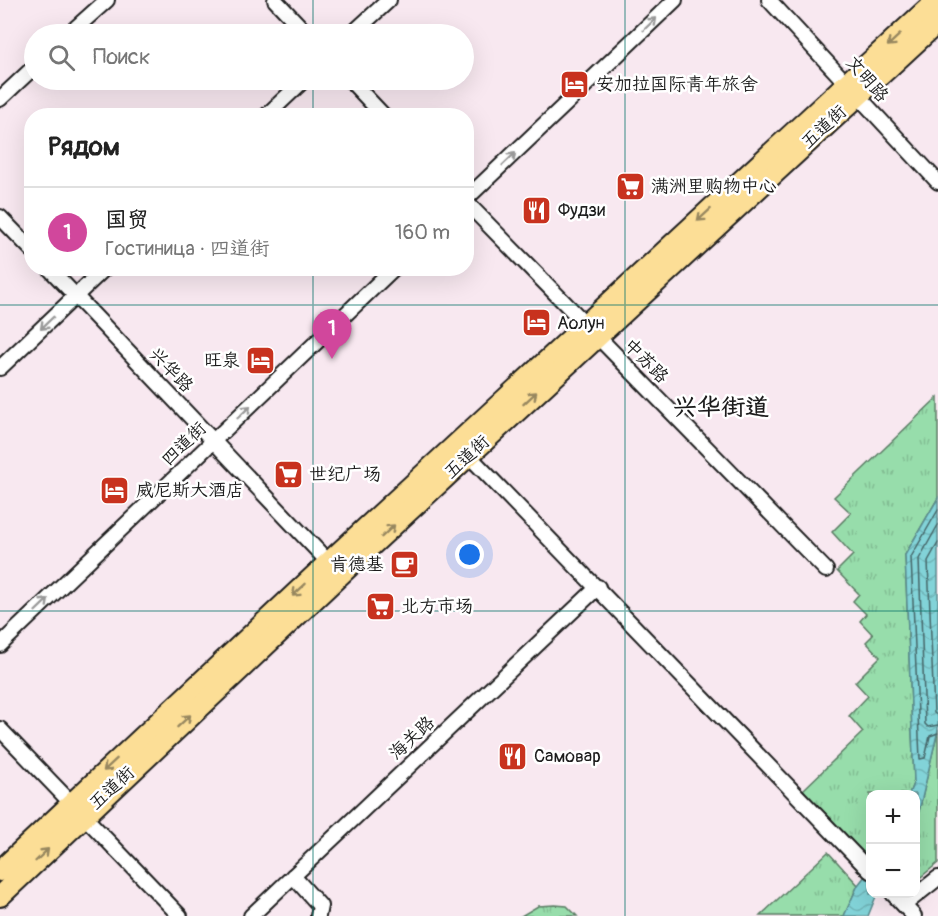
<!DOCTYPE html>
<html lang="ru">
<meta charset="utf-8">
<style>
:root{--surface:#fff;--page:#f2f2f2;--text:#222;--muted:#767676;--line:#e0e0e0;--accent:#c8321e}
body{margin:0;font-family:Pangolin,"LXGW WenKai TC",sans-serif;background:var(--page);color:var(--text)}
.controls{position:absolute;right:18px;bottom:18px;display:grid;overflow:hidden;border-radius:12px;box-shadow:0 6px 24px #0002}
.controls button{width:54px;height:54px;display:grid;place-items:center;padding:0;border:0;border-bottom:2px solid var(--line);background:var(--surface);color:var(--text);font:30px sans-serif}
.you{position:absolute;left:470px;top:555px;width:21px;height:21px;margin:-15px;border:4px solid #fff;border-radius:50%;background:#1a73e8;box-shadow:0 0 0 9px #1a73e833}
.badge{display:grid;place-items:center;width:39px;height:39px;border-radius:50%;background:var(--accent);color:#fff;font-size:20px;font-weight:700}
.pin{position:absolute;translate:-50% -50px;filter:drop-shadow(0 2px 3px #0008)}
.pin::after{content:'';position:absolute;top:32px;width:21px;height:18px;background:inherit;clip-path:polygon(0 0,100% 0,50% 100%)}
.list{margin:0;padding:0;list-style:none}
h2{display:flex;justify-content:space-between;align-items:center;height:78px;margin:0;padding:0 24px;font-size:26px}
h2 small{font-size:20px;font-weight:400;color:var(--muted)}
.list li{display:grid;grid-template-columns:39px 1fr auto;gap:18px;align-items:center;box-sizing:border-box;height:90px;padding:0 24px;border-top:2px solid var(--line)}
.list b{display:block;font-size:22px;white-space:nowrap}
.list p{margin:0;font-size:20px;white-space:nowrap;color:var(--muted)}
.list em{font-size:20px;font-style:normal;color:var(--muted)}
.icon{flex:none;width:33px;height:33px;fill:none;stroke:currentColor;stroke-width:2;stroke-linecap:round;stroke-linejoin:round}
.map{position:relative;flex:none;width:938px;height:916px;overflow:hidden}
.search{position:absolute;background:var(--surface);box-shadow:0 6px 24px #0002;left:24px;top:24px;width:450px;height:66px;display:flex;align-items:center;gap:15px;box-sizing:border-box;padding:0 21px;border-radius:33px;color:var(--muted);font-size:22px}
.panel{position:absolute;background:var(--surface);box-shadow:0 6px 24px #0002;left:24px;top:108px;width:450px;height:168px;border-radius:24px}
.map>svg:first-child{display:block}
.park{fill:url(#park-tufts);stroke:#5a7c64;stroke-width:1.5}
.water{fill:url(#water-waves);stroke:#598a8d;stroke-width:1.5}
.lines{fill:none;stroke-linecap:round;stroke-linejoin:round}
.shore{stroke:#456567;stroke-width:1.5}
.minor-casing{stroke:#1c1c1c;stroke-width:18}
.highway-casing{stroke:#1c1c1c;stroke-width:24}
.minor{stroke:#fff;stroke-width:14}
.highway{stroke:#fcde96;stroke-width:20}
.oneway{stroke:#999}
.oneway2{stroke:#97875f}
.grid{fill:none;stroke:#0f766e;stroke-width:1.5;stroke-opacity:0.55}
.labels{text-anchor:middle;dominant-baseline:central;stroke-width:5;stroke-linejoin:round;paint-order:stroke}
.street-label{font-size:18px;fill:#1c1c1c;stroke:#fff}
.poi-label{font-size:18px;fill:#1c1c1c;stroke:#fff;text-anchor:start}
.district-label{font-size:24px;font-weight:bold;fill:#1c1c1c;stroke:#fff}
</style>
<div class="map">
<svg width="938" height="916" viewBox="0 0 938 916">
<defs>
<pattern id="park-tufts" width="24" height="20" patternUnits="userSpaceOnUse" patternTransform="scale(1.5)"><rect width="24" height="20" fill="#97ddab"/><path d="M3 7l-1-3M5 7V3M7 7l1-3M15 17l-1-3M17 17v-4M19 17l1-3" fill="none" stroke="#82bd93"/></pattern>
<pattern id="water-waves" width="16" height="10" patternUnits="userSpaceOnUse" patternTransform="scale(1.5)"><rect width="16" height="10" fill="#82d3d8"/><path d="M0 5q4-4 8 0t8 0" fill="none" stroke="#70b5b9"/></pattern>
</defs>
<rect width="100%" height="100%" fill="#f8e8f0"/>
<filter id="ink" filterUnits="userSpaceOnUse"><feTurbulence type="fractalNoise" baseFrequency=".0167" numOctaves="2"/><feDisplacementMap in="SourceGraphic" scale="12" xChannelSelector="R" yChannelSelector="G"/><feConvolveMatrix kernelMatrix="1 2 1 2 8 2 1 2 1" color-interpolation-filters="sRGB"/></filter>
<g filter="url(#ink)">
<g class="park">
<path d="M938 397V498L905 555 914 781 909 794H870V861L803 790 863 732 849 716 868 696 855 682 880 657 866 642 873 635 860 621 866 614 853 601 859 594 837 571 853 555 832 532 851 513 834 497Z"/>
<path d="M938 730V863L916 881V824Z"/>
<path d="M828 852 858 885 844 916H760Z"/>
<path d="M555 905 567 906 577 916H521L538 906Z"/>
</g>
<g class="water">
<path d="M938 498V730L916 824V794H909L914 781 905 555Z"/>
<path d="M870 870V894H877L868 916H844L858 885Z"/>
</g>
<g class="lines">
<g class="shore">
<path d="M938 510 911 557 920 759 925 758 930 736 938 733"/>
<path d="M938 525 919 559 925 724 928 727 938 725"/>
<path d="M938 543 928 561 934 713 938 716"/>
</g>
<defs>
<g id="minor">
<path d="M275 0 307 34"/>
<path d="M769 0 938 182"/>
<path d="M69 34 107 0"/>
<path d="M352 34 389 0"/>
<path d="M350 80 384 116"/>
<path d="M0 99 34 67"/>
<path d="M266 116 304 80"/>
<path d="M466 199 675 0"/>
<path d="M466 202 826 570"/>
<path d="M0 217 32 250"/>
<path d="M49 268 335 569"/>
<path d="M0 368 105 268"/>
<path d="M476 463 870 871"/>
<path d="M0 645 394 268"/>
<path d="M0 729 180 916"/>
<path d="M293 876 320 906 318 916"/>
<path d="M893 894 914 916"/>
<path d="M904 905 938 878"/>
<path d="M251 916 598 587"/>
</g>
<g id="highway">
<path d="M0 871 329 562 937 0"/>
<path d="M0 896 359 557 938 22"/>
</g>
</defs>
<use href="#minor" class="minor-casing"/>
<use href="#highway" class="highway-casing"/>
<use href="#minor" class="minor"/>
<use href="#highway" class="highway"/>
</g>
<defs><path id="oneway-shaft" d="M-6 0H5M1.5-3L5.5 0L1.5 3" fill="none" stroke-width="1.6" stroke-linecap="round" stroke-linejoin="round" transform="scale(1.5)"/></defs>
<g class="oneway">
<use href="#oneway-shaft" transform="translate(650 24) rotate(-44)"/>
<use href="#oneway-shaft" transform="translate(509 159) rotate(-44)"/>
<use href="#oneway-shaft" transform="translate(47 323) rotate(136)"/>
<use href="#oneway-shaft" transform="translate(244 412) rotate(-44)"/>
<use href="#oneway-shaft" transform="translate(42 605) rotate(-44)"/>
</g>
<g class="oneway2">
<use href="#oneway-shaft" transform="translate(894 40) rotate(137)"/>
<use href="#oneway-shaft" transform="translate(704 215) rotate(138)"/>
<use href="#oneway-shaft" transform="translate(530 398) rotate(-43)"/>
<use href="#oneway-shaft" transform="translate(388 531) rotate(-43)"/>
<use href="#oneway-shaft" transform="translate(299 590) rotate(137)"/>
<use href="#oneway-shaft" transform="translate(184 721) rotate(-43)"/>
<use href="#oneway-shaft" transform="translate(110 765) rotate(137)"/>
<use href="#oneway-shaft" transform="translate(42 855) rotate(-44)"/>
</g>
</g>
<path class="grid" d="M313 0V34M625 0V916M313 80V116M313 268V916M0 305H938M0 611H938"/>
<defs>
<symbol id="hotel-square" viewBox="-11 -11 22 22"><rect x="-9" y="-9" width="18" height="18" rx="4" fill="#c8321e" stroke="#fff"/><path d="M-6-4.5h1.5V1H6V5H4.5V3h-9V5H-6ZM-4 0a1.8 1.8 0 1 1 3.6 0ZM.5 0V-2.5h3Q6-2.5 6 0Z" fill="#fff"/></symbol>
<symbol id="supermarket-square" viewBox="-11 -11 22 22"><rect x="-9" y="-9" width="18" height="18" rx="4" fill="#c8321e" stroke="#fff"/><path d="M-6-5.5h2.5l.6 2H6L4.5 2H-2.5L-4.4-4H-6ZM-1.5 3.2a1.3 1.3 0 1 0 .1 0ZM3 3.2a1.3 1.3 0 1 0 .1 0Z" fill="#fff"/></symbol>
<symbol id="restaurant-square" viewBox="-11 -11 22 22"><rect x="-9" y="-9" width="18" height="18" rx="4" fill="#c8321e" stroke="#fff"/><path d="M-5-6h1v4h1v-4h1v4h1v-4h1v5L-1.5 .5V6h-2V.5L-5-1ZM5-6V6H3V1.5H1.5Q1.5-4 5-6Z" fill="#fff"/></symbol>
<symbol id="cafe-square" viewBox="-11 -11 22 22"><rect x="-9" y="-9" width="18" height="18" rx="4" fill="#c8321e" stroke="#fff"/><path d="M-5.5-4.5H6V0H3Q3 3.5 0 3.5H-2.5Q-5.5 3.5-5.5 0ZM3-3.2v2h1.7v-2ZM-6 4.5H4V6H-6Z" fill="#fff"/></symbol>
</defs>
<g fill-rule="evenodd">
<use href="#hotel-square" x="558" y="68" width="33" height="33"/>
<use href="#supermarket-square" x="614" y="170" width="33" height="33"/>
<use href="#restaurant-square" x="520" y="194" width="33" height="33"/>
<use href="#hotel-square" x="520" y="306" width="33" height="33"/>
<use href="#hotel-square" x="244" y="344" width="33" height="33"/>
<use href="#supermarket-square" x="272" y="458" width="33" height="33"/>
<use href="#hotel-square" x="98" y="474" width="33" height="33"/>
<use href="#cafe-square" x="388" y="548" width="33" height="33"/>
<use href="#supermarket-square" x="364" y="590" width="33" height="33"/>
<use href="#restaurant-square" x="496" y="740" width="33" height="33"/>
</g>
<g class="labels">
<g class="street-label">
<text transform="translate(867 79) rotate(49)">文明路</text>
<text transform="translate(824 127) rotate(-43)">五道街</text>
<text transform="translate(646 361) rotate(45)">中苏路</text>
<text transform="translate(171 370) rotate(46)">兴华路</text>
<text transform="translate(184 444) rotate(-44)">四道街</text>
<text transform="translate(467 457) rotate(-43)">五道街</text>
<text transform="translate(412 738) rotate(-43)">海关路</text>
<text transform="translate(112 788) rotate(-43)">五道街</text>
</g>
<g class="poi-label">
<text x="596" y="84">安加拉国际青年旅舍</text>
<text x="651" y="186">满洲里购物中心</text>
<text x="558" y="210">Фудзи</text>
<text x="557" y="323">Аолун</text>
<text x="240" y="360" text-anchor="end">旺泉</text>
<text x="309" y="474">世纪广场</text>
<text x="136" y="490">威尼斯大酒店</text>
<text x="384" y="564" text-anchor="end">肯德基</text>
<text x="401" y="606">北方市场</text>
<text x="534" y="756">Самовар</text>
</g>
<g class="district-label">
<text x="721" y="407">兴华街道</text>
</g>
</g>
</svg>
<div class="controls">
<button>+</button>
<button>−</button>
</div>
<div class="you"></div>
<div class="pin badge" style="left:332px;top:359px;background:#d1479c">1</div>
<div class="search"><svg class="icon" aria-label="search" viewBox="0 0 24 24"><circle cx="10" cy="10" r="6"/><path d="M15 15l6 6"/></svg>Поиск</div>
<section class="panel">
<h2>Рядом<small></small></h2>
<ul class="list">
<li><span class="badge" style="background:#d1479c">1</span><div><b>国贸</b><p>Гостиница · 四道街</p></div><em>160 m</em></li>
</ul>
</section>
</div>
